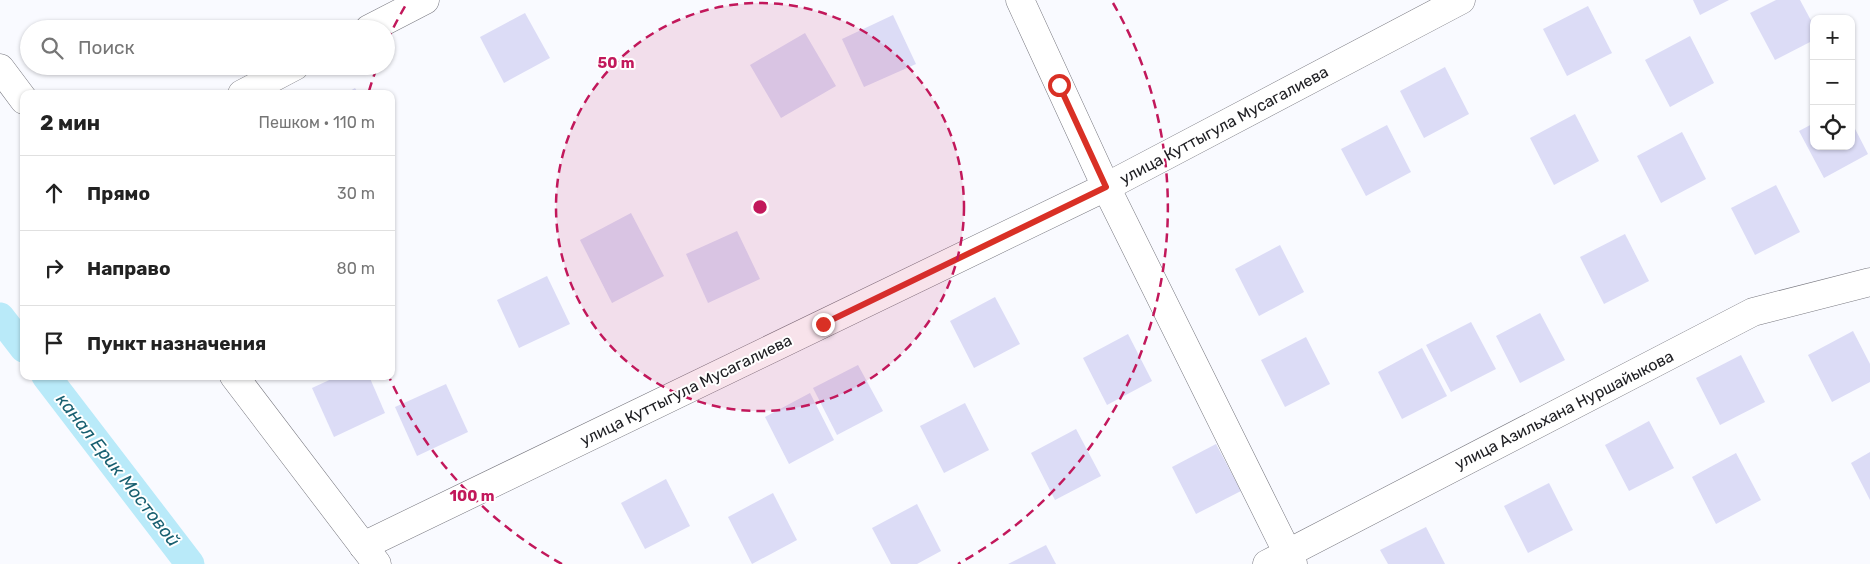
<!DOCTYPE html>
<html lang="ru">
<meta charset="utf-8">
<style>
:root{--surface:#fff;--page:#f2f2f2;--text:#222;--muted:#767676;--line:#e0e0e0}
body{margin:0;font-family:Rubik,sans-serif;background:var(--page);color:var(--text)}
.controls{position:absolute;right:15px;top:15px;display:grid;overflow:hidden;border-radius:10px;box-shadow:0 1px 4px #0004}
.controls button{width:45px;height:45px;display:grid;place-items:center;padding:0;border:0;border-bottom:1px solid var(--line);background:var(--surface);color:var(--text);font:25px sans-serif}
.stop{position:absolute;width:15px;height:15px;margin:-11px;border:4px solid #d93025;border-radius:50%;background:#fff}
.stop.end{background:#d93025;border-color:#fff;box-shadow:0 1px 5px #0008}
.list{margin:0;padding:0;list-style:none}
h2{display:flex;justify-content:space-between;align-items:center;height:65px;margin:0;padding:0 20px;font-size:21px}
h2 small{font-size:16px;font-weight:400;color:var(--muted)}
.list li{display:grid;grid-template-columns:32px 1fr auto;gap:15px;align-items:center;box-sizing:border-box;height:75px;padding:0 20px;border-top:1px solid var(--line)}
.list b{display:block;font-size:19px;white-space:nowrap}
.list em{font-size:16px;font-style:normal;color:var(--muted)}
.icon{flex:none;width:28px;height:28px;fill:none;stroke:currentColor;stroke-width:2;stroke-linecap:round;stroke-linejoin:round}
.map{position:relative;flex:none;width:1870px;height:564px;overflow:hidden}
.search{position:absolute;background:var(--surface);box-shadow:0 1px 4px #0004;left:20px;top:20px;width:375px;height:55px;display:flex;align-items:center;gap:12px;box-sizing:border-box;padding:0 18px;border-radius:28px;color:var(--muted);font-size:19px}
.panel{position:absolute;background:var(--surface);box-shadow:0 1px 4px #0004;left:20px;top:90px;width:375px;height:290px;border-radius:10px}
.map>svg:first-child{display:block}
.lines{fill:none;stroke-linecap:round;stroke-linejoin:round}
.canal{stroke:#b9eaf9;stroke-width:29}
.building{fill:#dcdcf6}
.minor-casing{stroke:#77777f;stroke-width:29}
.minor{stroke:#fff;stroke-width:28}
.route{stroke:#d93025;stroke-width:6}
.ring{fill:none;stroke:#c2185b;stroke-width:2.5;stroke-dasharray:9 6}
.labels{text-anchor:middle;dominant-baseline:central;stroke-width:4;stroke-linejoin:round;paint-order:stroke}
.street-label{font-size:16px;fill:#212125;stroke:#fff}
.water-label{font-size:18px;font-style:italic;fill:#196071;stroke:#fff}
.centre{fill:#c2185b;stroke:#fff;stroke-width:2.5}
.ring-label{font-size:15px;text-anchor:middle;font-weight:bold;fill:#c2185b;stroke:#fff;stroke-width:4;stroke-linejoin:round;paint-order:stroke}
</style>
<div class="map">
<svg width="1870" height="564" viewBox="0 0 1870 564">
<rect width="100%" height="100%" fill="#f9faff"/>
<g class="lines">
<g class="canal">
<path d="M0 317 24 348"/>
<path d="M46 376 190 564"/>
</g>
</g>
<g class="building">
<path d="M1693 0H1729L1700 15Z"/>
<path d="M1776 0H1800L1814 26V40L1775 60 1750 13Z"/>
<path d="M1588 6 1612 53 1567 76 1543 29Z"/>
<path d="M525 13 550 58 504 83 480 37Z"/>
<path d="M893 15 916 64 864 87 842 39Z"/>
<path d="M805 33 836 86 781 118 750 65Z"/>
<path d="M1690 36 1714 83 1670 107 1645 60Z"/>
<path d="M1445 67 1469 114 1424 138 1400 91Z"/>
<path d="M355 88 359 94H345Z"/>
<path d="M1575 114 1599 161 1554 185 1530 138Z"/>
<path d="M1851 121 1868 154 1824 178 1799 131 1814 123V146H1851Z"/>
<path d="M1387 125 1411 172 1366 196 1341 149Z"/>
<path d="M1682 132 1706 179 1661 203 1637 156Z"/>
<path d="M1776 185 1800 232 1755 255 1731 208Z"/>
<path d="M631 213 664 276 612 303 580 240Z"/>
<path d="M737 231 760 279 708 303 686 254Z"/>
<path d="M1625 234 1649 281 1604 304 1580 257Z"/>
<path d="M1280 245 1304 292 1259 316 1235 269Z"/>
<path d="M547 276 570 324 519 348 497 300Z"/>
<path d="M995 297 1020 344 974 368 950 321Z"/>
<path d="M1540 313 1565 360 1520 383 1496 336Z"/>
<path d="M1471 322 1496 369 1451 392 1426 345Z"/>
<path d="M1853 331 1870 364V382L1832 402 1808 355Z"/>
<path d="M1128 334 1152 381 1107 405 1083 358Z"/>
<path d="M1306 337 1330 384 1285 407 1261 360Z"/>
<path d="M1422 348 1447 396 1402 419 1378 372Z"/>
<path d="M1741 355 1765 402 1720 425 1696 378Z"/>
<path d="M858 365 883 411 837 435 813 388Z"/>
<path d="M338 376H369L385 413 334 437 312 388Z"/>
<path d="M446 384 468 432 417 456 395 407Z"/>
<path d="M810 393 834 440 789 464 765 417Z"/>
<path d="M965 403 989 450 944 473 920 426Z"/>
<path d="M1649 421 1674 468 1629 491 1605 445Z"/>
<path d="M1076 429 1101 476 1055 500 1031 453Z"/>
<path d="M1216 444 1241 491 1196 514 1172 467Z"/>
<path d="M1870 452V500L1851 463Z"/>
<path d="M1736 453 1761 500 1716 524 1692 477Z"/>
<path d="M666 479 690 526 645 549 621 503Z"/>
<path d="M1549 483 1573 530 1528 553 1504 506Z"/>
<path d="M773 493 797 540 752 564 728 517Z"/>
<path d="M917 504 941 551 917 564H891L872 528Z"/>
<path d="M1426 527 1445 564H1388L1380 550Z"/>
<path d="M1046 545 1056 564H1008Z"/>
</g>
<g class="lines">
<defs>
<g id="minor">
<path d="M1020 0 1106 187 1293 564"/>
<path d="M369 29 425 0"/>
<path d="M0 68 24 100"/>
<path d="M242 94 295 66"/>
<path d="M234 376 377 564"/>
<path d="M363 546 1106 187 1461 0"/>
<path d="M1267 564 1753 312 1870 282"/>
</g>
</defs>
<use href="#minor" class="minor-casing"/>
<use href="#minor" class="minor"/>
</g>
<g class="lines">
<path class="route" d="M823 324 1106 187 1059 85"/>
</g>
<circle cx="760" cy="207" r="204" fill="#c2185b" fill-opacity=".12"/>
<g class="ring">
<circle cx="760" cy="207" r="204"/>
<path d="M562 564A408 408 0 0 1 390 379M369 91A408 408 0 0 1 377 67M387 41A408 408 0 0 1 407 3M1113 3A408 408 0 0 1 958 564"/>
</g>
<g class="labels">
<g class="street-label">
<text transform="translate(1224 125) rotate(-28)">улица Куттыгула Мусагалиева</text>
<text transform="translate(686 390) rotate(-26)">улица Куттыгула Мусагалиева</text>
<text transform="translate(1564 410) rotate(-27)">улица Азильхана Нуршайыкова</text>
</g>
<g class="water-label">
<text transform="translate(118 470) rotate(52)">канал Ерик Мостовой</text>
</g>
</g>
<circle cx="760" cy="207" r="8" class="centre"/>
<g class="ring-label">
<text x="616" y="68">50 m</text>
<text x="472" y="501">100 m</text>
</g>
</svg>
<div class="controls">
<button>+</button>
<button>−</button>
<button><svg class="icon" aria-label="locate" viewBox="0 0 24 24"><circle cx="12" cy="12" r="6"/><path d="M12 2v4M12 18v4M2 12h4M18 12h4"/></svg></button>
</div>
<div class="stop" style="left:1059px;top:85px"></div>
<div class="stop end" style="left:823px;top:324px"></div>
<div class="search"><svg class="icon" aria-label="search" viewBox="0 0 24 24"><circle cx="10" cy="10" r="6"/><path d="M15 15l6 6"/></svg>Поиск</div>
<section class="panel">
<h2>2 мин<small>Пешком · 110 m</small></h2>
<ul class="list">
<li><svg class="icon" aria-label="ahead" viewBox="0 0 24 24"><path d="M12 20V5M6 11l6-6 6 6"/></svg><div><b>Прямо</b></div><em>30 m</em></li>
<li><svg class="icon" aria-label="right" viewBox="0 0 24 24"><path d="M7 20v-9h11M14 6l5 5-5 5"/></svg><div><b>Направо</b></div><em>80 m</em></li>
<li><svg class="icon" aria-label="arrive" viewBox="0 0 24 24"><path d="M6 21V4h12l-3 4 3 4H6"/></svg><div><b>Пункт назначения</b></div></li>
</ul>
</section>
</div>
